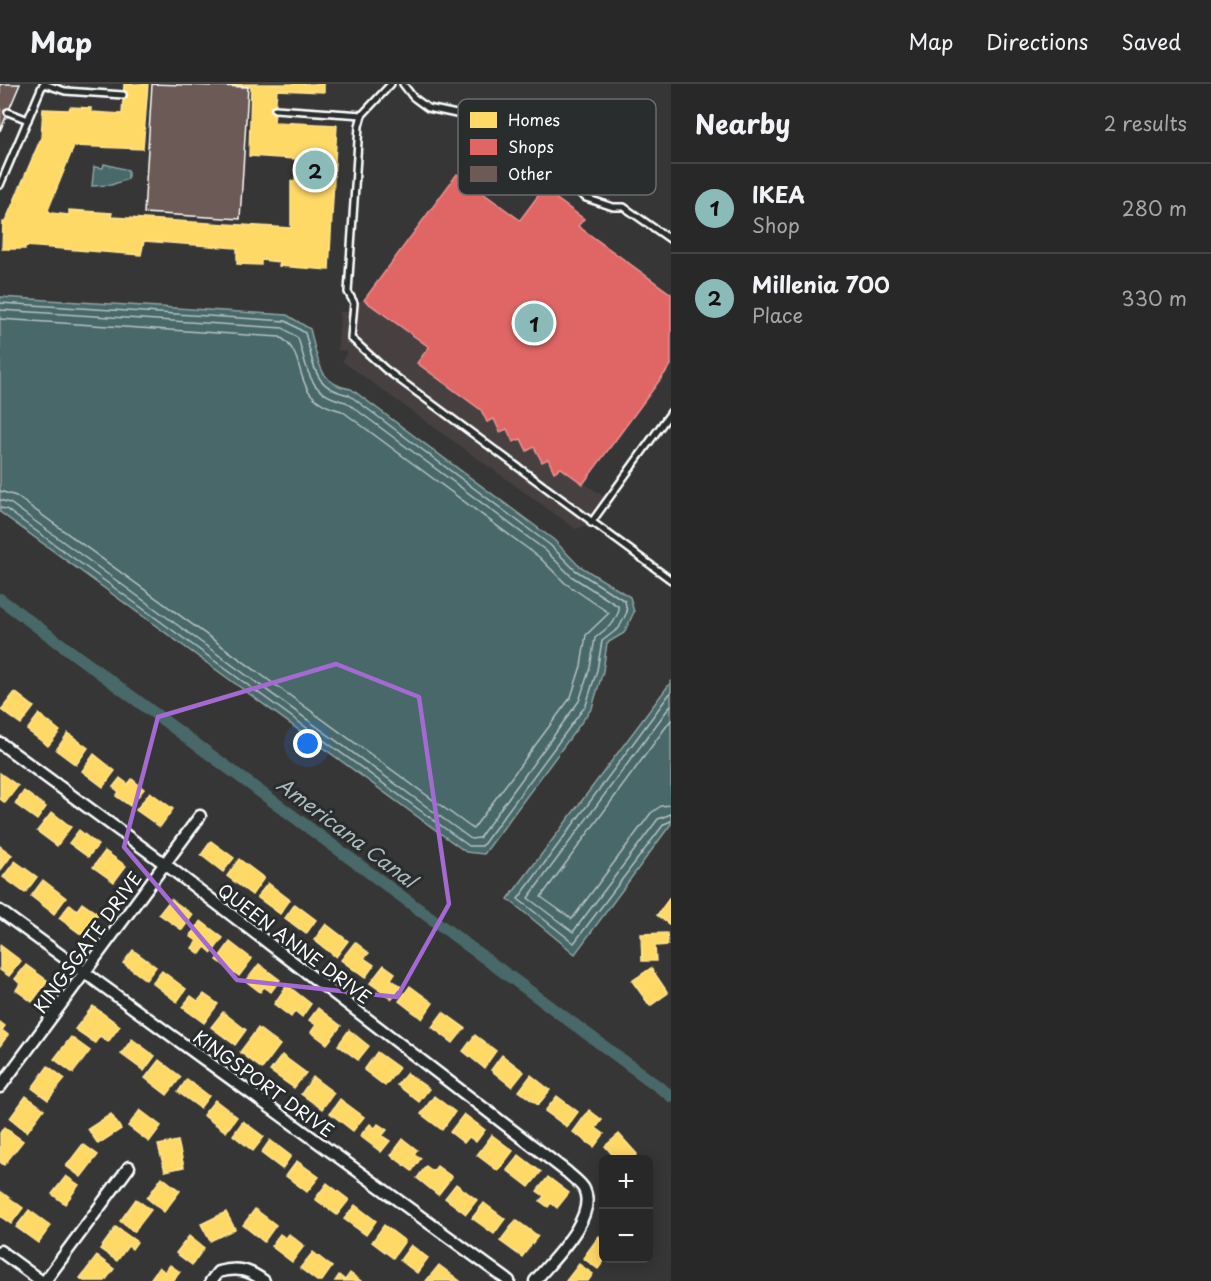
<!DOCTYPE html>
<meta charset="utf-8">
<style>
:root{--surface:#292828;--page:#313030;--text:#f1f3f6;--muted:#a5a6a8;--line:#454445;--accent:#8bbbb9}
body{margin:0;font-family:"Playpen Sans",sans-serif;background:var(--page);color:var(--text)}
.controls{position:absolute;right:18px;bottom:18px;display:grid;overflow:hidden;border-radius:9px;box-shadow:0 3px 15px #0003}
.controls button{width:54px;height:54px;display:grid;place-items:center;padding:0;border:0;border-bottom:2px solid var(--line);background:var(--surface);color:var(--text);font:30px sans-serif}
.you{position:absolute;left:308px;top:660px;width:21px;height:21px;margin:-15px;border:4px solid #fff;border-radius:50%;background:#1a73e8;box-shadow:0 0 0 9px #1a73e833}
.badge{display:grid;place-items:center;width:39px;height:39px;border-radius:50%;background:var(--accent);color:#111;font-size:20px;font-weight:700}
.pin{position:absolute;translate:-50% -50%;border:3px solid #fff;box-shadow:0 2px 6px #0006}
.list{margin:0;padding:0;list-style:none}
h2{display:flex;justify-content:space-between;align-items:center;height:78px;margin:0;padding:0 24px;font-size:26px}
h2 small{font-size:20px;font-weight:400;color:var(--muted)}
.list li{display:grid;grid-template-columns:39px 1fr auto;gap:18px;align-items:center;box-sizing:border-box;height:90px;padding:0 24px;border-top:2px solid var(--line)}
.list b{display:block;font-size:22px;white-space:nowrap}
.list p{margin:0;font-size:20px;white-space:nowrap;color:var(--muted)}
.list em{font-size:20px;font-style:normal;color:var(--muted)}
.map{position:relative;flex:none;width:671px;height:1197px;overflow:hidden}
header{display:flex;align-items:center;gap:36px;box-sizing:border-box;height:84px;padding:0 30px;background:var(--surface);border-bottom:2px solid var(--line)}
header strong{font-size:28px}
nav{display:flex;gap:33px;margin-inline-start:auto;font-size:21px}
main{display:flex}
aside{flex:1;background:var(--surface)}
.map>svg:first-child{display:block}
.built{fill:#474140}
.water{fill:#486769;stroke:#91a4a5;stroke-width:1.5}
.homes{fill:#ffd966;stroke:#ffe494;stroke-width:1.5}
.shops{fill:#e06666;stroke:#e99494;stroke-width:1.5}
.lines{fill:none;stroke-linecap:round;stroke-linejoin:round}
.shore{stroke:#b6c2c3;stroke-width:1.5}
.canal{stroke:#486769;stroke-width:12}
.building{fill:#6c5a57;stroke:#fff;stroke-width:1.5}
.service-casing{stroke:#fff;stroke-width:10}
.minor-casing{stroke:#fff;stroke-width:15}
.service{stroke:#2a2d2e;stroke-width:5}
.minor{stroke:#2a2d2e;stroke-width:10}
.marked{fill:none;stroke:#a36bd2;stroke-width:4.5;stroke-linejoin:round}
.labels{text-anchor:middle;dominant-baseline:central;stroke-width:6;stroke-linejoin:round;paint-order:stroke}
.street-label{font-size:18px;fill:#fff;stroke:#2a2d2e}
.water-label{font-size:20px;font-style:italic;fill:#adbbbc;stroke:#2a2d2e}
.key{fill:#2a2d2e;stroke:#6a6c6d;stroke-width:1.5}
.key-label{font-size:16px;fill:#fff}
</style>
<header>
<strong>Map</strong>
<nav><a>Map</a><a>Directions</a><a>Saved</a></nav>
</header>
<main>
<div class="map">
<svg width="671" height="1197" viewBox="0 0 671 1197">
<rect width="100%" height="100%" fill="#373636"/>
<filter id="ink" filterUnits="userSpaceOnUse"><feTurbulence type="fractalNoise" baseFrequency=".0167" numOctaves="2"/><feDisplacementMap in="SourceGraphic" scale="12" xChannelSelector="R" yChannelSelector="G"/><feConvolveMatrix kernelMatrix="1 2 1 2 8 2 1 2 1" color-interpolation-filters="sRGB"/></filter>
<g filter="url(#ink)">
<path class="built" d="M364 216 429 263 418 279 481 326 487 338 494 335 500 348 507 345 513 358 521 355 527 367 534 363 541 378 548 375 554 387 561 384 608 415 591 439 576 445 342 277 348 267 338 266 340 228H348L354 219Z"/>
<g class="water">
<path d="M104 80 128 86V95L111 101 92 102 94 83 103 84Z"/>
<path d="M0 213 287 231 310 245C318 274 317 300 351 305L554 456 578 481 630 513 634 528 624 549 607 559 603 587 592 624 484 770 466 768 0 428Z"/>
<path d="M671 598V740L575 870 508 815Z"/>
</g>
<g class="homes">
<path d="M124 0H148L143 65 74 62 48 126 51 129 69 131V126L112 129 111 133 291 144V97L295 98 296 75 249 72 251 3 198 0H324V8L277 6 274 38 337 41 329 186 279 182 280 178 261 176V181L237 180V164L144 157 141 171 25 162V165H2L3 138H5L41 54 43 25 69 26 70 23 91 24V28L122 30Z"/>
<path d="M15 608 34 623 21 640 1 626Z"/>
<path d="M39 630 60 647 48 662 27 646Z"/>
<path d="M68 649 88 664 76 681 56 666Z"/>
<path d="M94 670 115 687 103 703 82 687Z"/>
<path d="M0 689 18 702 5 719 0 715Z"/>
<path d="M120 694 128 700 132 695 144 705 130 722 116 712 119 708 113 703Z"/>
<path d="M24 707 46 723 37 736 15 720Z"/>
<path d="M150 708 173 725 160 743 136 726Z"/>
<path d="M52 728 71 743 57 762 37 747Z"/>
<path d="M79 746 98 761 88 773 69 759Z"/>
<path d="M211 757 234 774 223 788 201 771Z"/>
<path d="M0 762 12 771 0 787Z"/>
<path d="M105 767 126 782 114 798 93 783Z"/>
<path d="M239 775 264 794 252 811 227 792Z"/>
<path d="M15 777 37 793 25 809 3 793Z"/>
<path d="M43 796 66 814 54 830 31 812Z"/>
<path d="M268 799 290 816 280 830 257 813Z"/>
<path d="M671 812V842L657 831Z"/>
<path d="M171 815 193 831 182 846 159 830Z"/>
<path d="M82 819 98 830 82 851 59 834 70 820 77 826Z"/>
<path d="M295 820 316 836 306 850 285 834Z"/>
<path d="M201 837 223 854 212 869 205 863 200 870 192 864 197 857 190 852Z"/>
<path d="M326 840 348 857 336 873 314 856Z"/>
<path d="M667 849 668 861 655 862 656 877H642L641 850Z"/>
<path d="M230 858 252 875 239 892 217 876Z"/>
<path d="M355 858 369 869 364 874 374 881 365 894 341 876Z"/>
<path d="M0 861 21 877 9 892 0 886Z"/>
<path d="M133 866 156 883 146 896 123 879Z"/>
<path d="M259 880 280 896 271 908 264 903 260 908 246 897Z"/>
<path d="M26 881 48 897 32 918 16 906 20 900 15 895Z"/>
<path d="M384 881 395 889 391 895 401 903 392 915 370 899Z"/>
<path d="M651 884 668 909 650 922 632 897Z"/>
<path d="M162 887 186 905 177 918 152 899Z"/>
<path d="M287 901 311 920 302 933 295 927 291 933 274 920Z"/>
<path d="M410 902 433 919 422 935 399 917Z"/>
<path d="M204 910 218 920 204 939 182 923 191 912 198 917Z"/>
<path d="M93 922 120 942 108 958 100 952 95 959 75 945Z"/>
<path d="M318 924 341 942 327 960 311 948 316 941 309 936Z"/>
<path d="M223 928 246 946 235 961 211 943Z"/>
<path d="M443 928 465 944 453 959 432 943Z"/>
<path d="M0 938 5 942 2 946 8 951 0 962Z"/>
<path d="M258 944 280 961 262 985 240 968Z"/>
<path d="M349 946 369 962 358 976 338 961Z"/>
<path d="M475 951 496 967 484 984 463 967Z"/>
<path d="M71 953 90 967 73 989 54 975Z"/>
<path d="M132 955 155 972 144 987 121 970Z"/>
<path d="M377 968 399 984 385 1002 364 986Z"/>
<path d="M282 971 306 989 294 1004 270 987Z"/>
<path d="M502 971 524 988 512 1003 491 986Z"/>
<path d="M159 976 181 993 167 1011 145 994Z"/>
<path d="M48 982 65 995 48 1016 32 1004Z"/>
<path d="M407 989 429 1005 419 1018 397 1001Z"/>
<path d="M531 991 550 1006 538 1021 519 1007Z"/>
<path d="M313 993 334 1009 322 1025 301 1010Z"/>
<path d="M187 995 209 1012 200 1024 178 1008Z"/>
<path d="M26 1012 44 1025 27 1048 10 1034Z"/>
<path d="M434 1012 455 1028 442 1046 421 1030Z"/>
<path d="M557 1012 578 1028 567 1043 545 1027Z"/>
<path d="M340 1015 364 1033 353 1047 330 1029Z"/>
<path d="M215 1016 237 1033 226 1048 203 1031Z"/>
<path d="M140 1026 161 1042 149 1058 128 1042Z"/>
<path d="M589 1026 602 1036 596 1044 604 1050 594 1063 573 1048Z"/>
<path d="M111 1030 121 1045 98 1060 88 1045Z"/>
<path d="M464 1030 485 1046 476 1058 469 1053 464 1059 450 1048Z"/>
<path d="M243 1037 264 1053 253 1067 233 1051Z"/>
<path d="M370 1040 375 1044 378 1040 387 1046 382 1052 390 1057 381 1068 360 1052Z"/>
<path d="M4 1043 23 1057 4 1081 0 1078V1049Z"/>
<path d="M619 1050 637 1070 631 1076H617L605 1062Z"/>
<path d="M492 1051 513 1067 498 1087 477 1071Z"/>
<path d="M403 1055 417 1066 414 1070 421 1074 412 1087 391 1071Z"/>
<path d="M270 1056 291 1072 282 1085 261 1069Z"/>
<path d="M178 1057 184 1083 165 1087 158 1061Z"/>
<path d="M83 1060 98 1071 81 1093 66 1082Z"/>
<path d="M519 1071 541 1088 529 1103 507 1086Z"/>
<path d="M297 1077 319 1093 307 1108 286 1092Z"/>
<path d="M426 1082 433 1087 437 1082 452 1093 438 1111 417 1094Z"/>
<path d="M66 1092 79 1101 65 1120 52 1110Z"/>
<path d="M162 1093 180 1107 164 1128 147 1114Z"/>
<path d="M548 1093 569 1109 557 1124 551 1119 548 1123 540 1117 544 1112 537 1107Z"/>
<path d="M327 1099 349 1116 337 1131 315 1115Z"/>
<path d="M456 1100 477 1116 466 1130 445 1114Z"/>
<path d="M0 1107 23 1124 11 1140 0 1132Z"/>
<path d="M136 1115 151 1126 134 1148 120 1137Z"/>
<path d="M484 1119 505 1135 494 1150 472 1134Z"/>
<path d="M355 1121 376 1137 366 1151 344 1135Z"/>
<path d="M255 1125 276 1141 264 1158 243 1141Z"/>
<path d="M29 1126 51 1142 38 1159 16 1143Z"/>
<path d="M226 1128 235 1145 210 1157 201 1140Z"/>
<path d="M516 1136 538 1152 522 1173 500 1157Z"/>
<path d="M384 1141 405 1157 393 1174 372 1158Z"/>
<path d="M116 1143 137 1158 132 1165 128 1162 117 1177 100 1165Z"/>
<path d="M280 1150 286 1154 289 1150 304 1162 292 1178 271 1162Z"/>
<path d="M189 1152 204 1164 192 1181 176 1169Z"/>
<path d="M599 1152 604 1156V1174H606L598 1185 583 1174Z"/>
<path d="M411 1161 428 1174 417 1189 400 1176Z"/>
<path d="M313 1168 332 1183 322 1197H317L300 1184Z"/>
<path d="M97 1172 114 1185 105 1197H84L80 1194Z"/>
<path d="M579 1180 593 1190 588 1197H566Z"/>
<path d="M170 1181 180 1188 173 1197H149L159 1183 165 1188Z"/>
<path d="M439 1181 460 1197H426Z"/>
<path d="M350 1189 361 1197H335L339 1191 345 1196Z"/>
</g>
<path class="shops" d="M457 90 520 136 543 105 584 135 578 142 671 210V281L583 400 561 384 554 388 548 375 542 378 534 363 527 367 521 355 513 358 507 345 500 348 494 335 487 338 481 326 417 279 429 263 364 216Z"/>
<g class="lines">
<g class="shore">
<path d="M0 219 286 237 305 249C315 281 311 303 349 311L550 461 575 486 625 517 627 528 619 544 602 557 597 586 586 621 482 762H469L6 425 0 424"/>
<path d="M0 226 283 244 298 254C309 288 307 309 346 318L545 466 571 492 618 522 619 527 613 539 595 554 590 584 579 617 479 754 471 755 10 419 0 416"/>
<path d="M0 235 280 253C312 273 286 314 342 327L539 473 565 499 609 529 586 551 581 582 571 613 473 745 16 412 0 407"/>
<path d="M671 608 518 815 574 859 664 740 671 737"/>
<path d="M671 621 528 814 573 848 658 735 671 730"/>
<path d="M671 636 541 813 572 835 651 729 661 722 671 721"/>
</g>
<path class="canal" d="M0 515 671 1012"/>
</g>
<g class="building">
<path d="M0 0H20L0 47Z"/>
<path d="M152 0 248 3 240 135 144 129Z"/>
</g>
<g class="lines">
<defs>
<g id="service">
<path d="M44 0 65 7 123 11"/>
<path d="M391 0 362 31 359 42 348 208 354 219 351 254 385 285 671 496"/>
<path d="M403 0 413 13 428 24 480 35 586 114 613 123H624L671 156"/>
<path d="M275 25 362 31"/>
<path d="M8 28 28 36"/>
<path d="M0 101 43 0"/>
<path d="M591 439 671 328"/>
</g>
<g id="minor">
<path d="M0 659 165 780 567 1088C572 1093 581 1099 584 1105 598 1133 552 1176 535 1197"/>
<path d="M0 827 509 1197"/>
<path d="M0 1003 200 732"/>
<path d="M0 1167 41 1197"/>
<path d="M45 1197 129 1083"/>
<path d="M211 1197 218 1188C237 1183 248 1185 264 1197"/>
</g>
</defs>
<use href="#service" class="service-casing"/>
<use href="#minor" class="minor-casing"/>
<use href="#service" class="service"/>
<use href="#minor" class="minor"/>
</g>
</g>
<path class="marked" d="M336 580 419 613 449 820 397 913 237 896 124 763 158 633Z"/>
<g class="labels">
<g class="street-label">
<text transform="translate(87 858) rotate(-54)">KINGSGATE DRIVE</text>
<text transform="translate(295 859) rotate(37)">QUEEN ANNE DRIVE</text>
<text transform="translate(264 999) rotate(36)">KINGSPORT DRIVE</text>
</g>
<g class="water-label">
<text transform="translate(347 748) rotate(37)">Americana Canal</text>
</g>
</g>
<rect x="458" y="15" width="198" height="96" rx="9" class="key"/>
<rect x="470" y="28" width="27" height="16" fill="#ffd966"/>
<rect x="470" y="55" width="27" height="16" fill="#e06666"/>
<rect x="470" y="82" width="27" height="16" fill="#6c5a57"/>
<g class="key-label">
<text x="508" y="42">Homes</text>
<text x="508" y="69">Shops</text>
<text x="508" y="96">Other</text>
</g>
</svg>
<div class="controls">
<button>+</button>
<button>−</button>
</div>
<div class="you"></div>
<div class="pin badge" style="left:534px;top:239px">1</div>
<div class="pin badge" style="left:315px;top:86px">2</div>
</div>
<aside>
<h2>Nearby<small>2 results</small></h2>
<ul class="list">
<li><span class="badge">1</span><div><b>IKEA</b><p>Shop</p></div><em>280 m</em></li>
<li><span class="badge">2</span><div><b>Millenia 700</b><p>Place</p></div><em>330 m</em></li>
</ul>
</aside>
</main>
